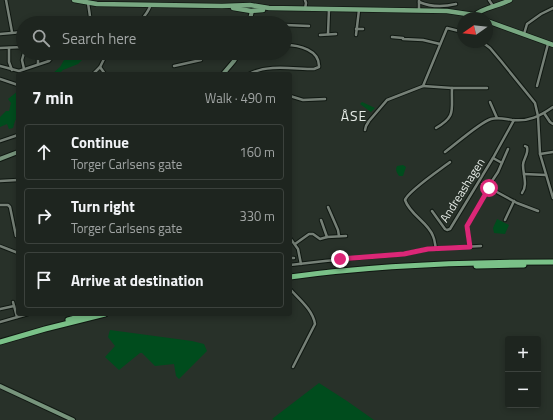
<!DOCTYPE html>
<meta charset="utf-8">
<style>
:root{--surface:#1e251f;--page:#262d28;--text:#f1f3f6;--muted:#a1a5a4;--line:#3c423d}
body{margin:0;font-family:"Titillium Web",sans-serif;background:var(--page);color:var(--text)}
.controls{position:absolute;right:12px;bottom:12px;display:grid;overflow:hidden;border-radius:4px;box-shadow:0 2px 6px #0003}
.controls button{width:36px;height:36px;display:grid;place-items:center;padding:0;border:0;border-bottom:1px solid var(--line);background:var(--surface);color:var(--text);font:20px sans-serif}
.compass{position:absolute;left:457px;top:12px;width:36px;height:36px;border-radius:50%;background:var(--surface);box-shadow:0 2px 6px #0003;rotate:256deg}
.stop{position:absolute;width:12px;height:12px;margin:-9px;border:3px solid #db2777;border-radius:50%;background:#fff}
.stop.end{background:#db2777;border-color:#fff;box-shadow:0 1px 4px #0008}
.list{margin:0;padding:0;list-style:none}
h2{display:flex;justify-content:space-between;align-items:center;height:52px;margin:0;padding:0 16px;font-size:17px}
h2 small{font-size:13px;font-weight:400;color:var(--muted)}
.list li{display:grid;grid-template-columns:26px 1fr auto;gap:12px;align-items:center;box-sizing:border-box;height:56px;margin:0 8px 8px;padding:0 8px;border:1px solid var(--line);border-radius:4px}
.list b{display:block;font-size:15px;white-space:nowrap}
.list p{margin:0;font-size:13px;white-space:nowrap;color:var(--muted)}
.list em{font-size:13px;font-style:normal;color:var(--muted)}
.icon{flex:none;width:22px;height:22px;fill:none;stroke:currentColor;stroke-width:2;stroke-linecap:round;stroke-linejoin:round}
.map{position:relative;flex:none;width:553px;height:420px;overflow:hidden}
.search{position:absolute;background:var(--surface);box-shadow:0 2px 6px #0003;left:16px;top:16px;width:276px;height:44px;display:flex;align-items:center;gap:10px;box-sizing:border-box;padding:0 14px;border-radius:22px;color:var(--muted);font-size:15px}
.panel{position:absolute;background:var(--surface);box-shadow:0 2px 6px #0003;left:16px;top:72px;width:276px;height:244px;border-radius:4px}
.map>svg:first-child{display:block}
.green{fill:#004c1d}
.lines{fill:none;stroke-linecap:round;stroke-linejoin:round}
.street-casing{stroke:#101812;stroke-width:4.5}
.secondary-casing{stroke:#101812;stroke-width:6}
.primary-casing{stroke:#101812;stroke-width:6}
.highway-casing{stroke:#101812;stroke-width:7}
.street{stroke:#768077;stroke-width:2.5}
.secondary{stroke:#77947c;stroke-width:4}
.primary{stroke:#78a781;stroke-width:4.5}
.highway{stroke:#7ac188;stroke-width:5}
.route{stroke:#db2777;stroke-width:5}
.labels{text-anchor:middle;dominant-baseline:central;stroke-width:3;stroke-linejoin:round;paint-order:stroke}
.street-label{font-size:12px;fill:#e6ece7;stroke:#283129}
.quarter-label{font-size:14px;letter-spacing:1px;fill:#e6ece7;stroke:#283129}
</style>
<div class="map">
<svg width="553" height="420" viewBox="0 0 553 420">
<rect width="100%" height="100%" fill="#283129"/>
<g class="green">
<path d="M68 53H89L78 64 63 70 59 74H52L60 67Z"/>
<path d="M18 91V116L15 121 13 128 9 129 7 124 0 127V117L6 111H9L11 103 8 99Z"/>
<path d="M362 102 375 108 371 112 360 104Z"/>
<path d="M403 165 406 167 403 176H399C397 173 395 170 397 166Z"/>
<path d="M497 219 509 225 505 234 494 233 493 228Z"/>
<path d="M110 330 192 341 204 344 207 351 179 379 176 376 174 364 155 366 142 353H140L119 370 105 357 115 346 108 337Z"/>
<path d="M319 383 347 401 374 420H274L272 419Z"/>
</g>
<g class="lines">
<defs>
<g id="street">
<path d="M6 0 12 32"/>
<path d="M305 0 306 3 305 9"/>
<path d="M489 0 493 6"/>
<path d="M419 2C431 7 444 7 456 4"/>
<path d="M88 3 91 23"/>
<path d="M419 10V0"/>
<path d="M140 23C143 16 149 12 150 6"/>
<path d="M285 25 309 26"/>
<path d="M356 29H363"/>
<path d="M0 34 23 32"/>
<path d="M328 34 329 9"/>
<path d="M524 34 527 24 541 14 553 8"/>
<path d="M320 35 336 34"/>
<path d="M356 35 359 10"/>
<path d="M392 37 403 38V39L423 40 440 44"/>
<path d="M482 42 490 48 501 61 535 103 538 116 540 154 553 198"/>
<path d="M0 48 23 47"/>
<path d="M9 48V62L12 70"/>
<path d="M38 53V64"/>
<path d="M0 66 19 71 49 61 56 53"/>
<path d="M174 66 201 60V53"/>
<path d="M100 67 105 74"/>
<path d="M24 69 22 60 24 53"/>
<path d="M93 74 100 67 107 53"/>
<path d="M249 74C268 64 293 69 314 69L319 67C320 50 299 45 285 45"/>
<path d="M0 79 18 85"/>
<path d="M423 86 452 88H487"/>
<path d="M537 86 548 44"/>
<path d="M290 96 303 100 325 99"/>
<path d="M490 102 497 118"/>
<path d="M544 113 550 122 553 124"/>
<path d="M436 128C457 116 451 110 452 88"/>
<path d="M365 130 366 126 369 121 387 100 423 86 447 28 463 32"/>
<path d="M0 141 18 135"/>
<path d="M445 152C456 144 479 123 491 119 498 117 505 119 512 120 529 122 540 116 553 107"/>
<path d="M540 154 553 152"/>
<path d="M493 158 502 163"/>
<path d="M524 174 546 175"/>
<path d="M0 181 18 180"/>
<path d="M492 181 498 172 508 149"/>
<path d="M482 184 517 203 538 211"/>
<path d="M522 193C528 185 523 175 523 165 523 159 529 154 527 147L525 146"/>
<path d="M0 205H8L10 207 16 236"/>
<path d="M328 207 338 230 339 236"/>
<path d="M432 211 445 229 447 230 450 229 493 158 514 120"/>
<path d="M321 220 327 237"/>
<path d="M505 220 514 201"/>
<path d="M290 238 298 249 301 264"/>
<path d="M295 244 309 234H313L320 239 327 237 346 236"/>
<path d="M0 246 18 253"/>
<path d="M470 247 467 226 489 188"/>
<path d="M436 249C435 245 435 240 433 236 428 222 410 215 405 200 408 191 441 169 450 162"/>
<path d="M290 258H294"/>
<path d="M290 265 325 261 404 254 428 249 481 246"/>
<path d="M290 289C299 299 313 310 315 324L293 367"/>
<path d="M13 302 17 317"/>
<path d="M0 309 14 306"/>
<path d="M0 322 28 314"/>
</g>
<g id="secondary">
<path d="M249 23 252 11"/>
<path d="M223 74 234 61 239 53"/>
<path d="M0 159 18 152"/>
<path d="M0 386 73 420"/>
</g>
<g id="primary">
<path d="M74 0 97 4 222 6 250 5 269 8 447 11 474 15"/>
<path d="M233 8 251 11 263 10"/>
<path d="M475 15C482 8 499 6 510 0"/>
<path d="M479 17V18"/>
<path d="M487 21 553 45"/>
</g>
<g id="highway">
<path d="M476 266 524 265"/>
<path d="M290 277C377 265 465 262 553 262"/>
<path d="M68 320 90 314"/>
<path d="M0 342 45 329 105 314"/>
</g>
</defs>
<use href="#street" class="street-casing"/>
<use href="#secondary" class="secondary-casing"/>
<use href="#primary" class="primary-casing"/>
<use href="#highway" class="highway-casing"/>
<use href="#street" class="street"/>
<use href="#secondary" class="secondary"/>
<use href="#primary" class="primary"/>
<use href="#highway" class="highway"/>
</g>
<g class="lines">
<path class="route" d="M340 259 404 254 428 249 470 247 467 226 489 188"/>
</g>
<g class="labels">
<g class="street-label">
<text transform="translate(462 190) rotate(-58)">Andreashagen</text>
</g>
<g class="quarter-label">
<text x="354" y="115">ÅSE</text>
</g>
</g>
</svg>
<div class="controls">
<button>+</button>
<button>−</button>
</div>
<svg class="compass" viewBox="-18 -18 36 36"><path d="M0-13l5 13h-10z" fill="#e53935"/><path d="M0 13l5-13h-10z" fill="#a1a5a4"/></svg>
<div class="stop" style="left:489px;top:188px"></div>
<div class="stop end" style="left:340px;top:259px"></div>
<div class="search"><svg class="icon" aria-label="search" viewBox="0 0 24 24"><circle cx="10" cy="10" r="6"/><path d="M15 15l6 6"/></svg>Search here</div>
<section class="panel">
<h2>7 min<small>Walk · 490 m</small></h2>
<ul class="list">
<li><svg class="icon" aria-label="ahead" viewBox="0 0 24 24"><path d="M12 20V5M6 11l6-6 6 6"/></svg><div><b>Continue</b><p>Torger Carlsens gate</p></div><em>160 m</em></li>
<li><svg class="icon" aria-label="right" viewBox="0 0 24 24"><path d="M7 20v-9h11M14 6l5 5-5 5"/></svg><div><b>Turn right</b><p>Torger Carlsens gate</p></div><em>330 m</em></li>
<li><svg class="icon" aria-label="arrive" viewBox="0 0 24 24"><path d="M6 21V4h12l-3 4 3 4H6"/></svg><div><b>Arrive at destination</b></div></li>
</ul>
</section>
</div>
